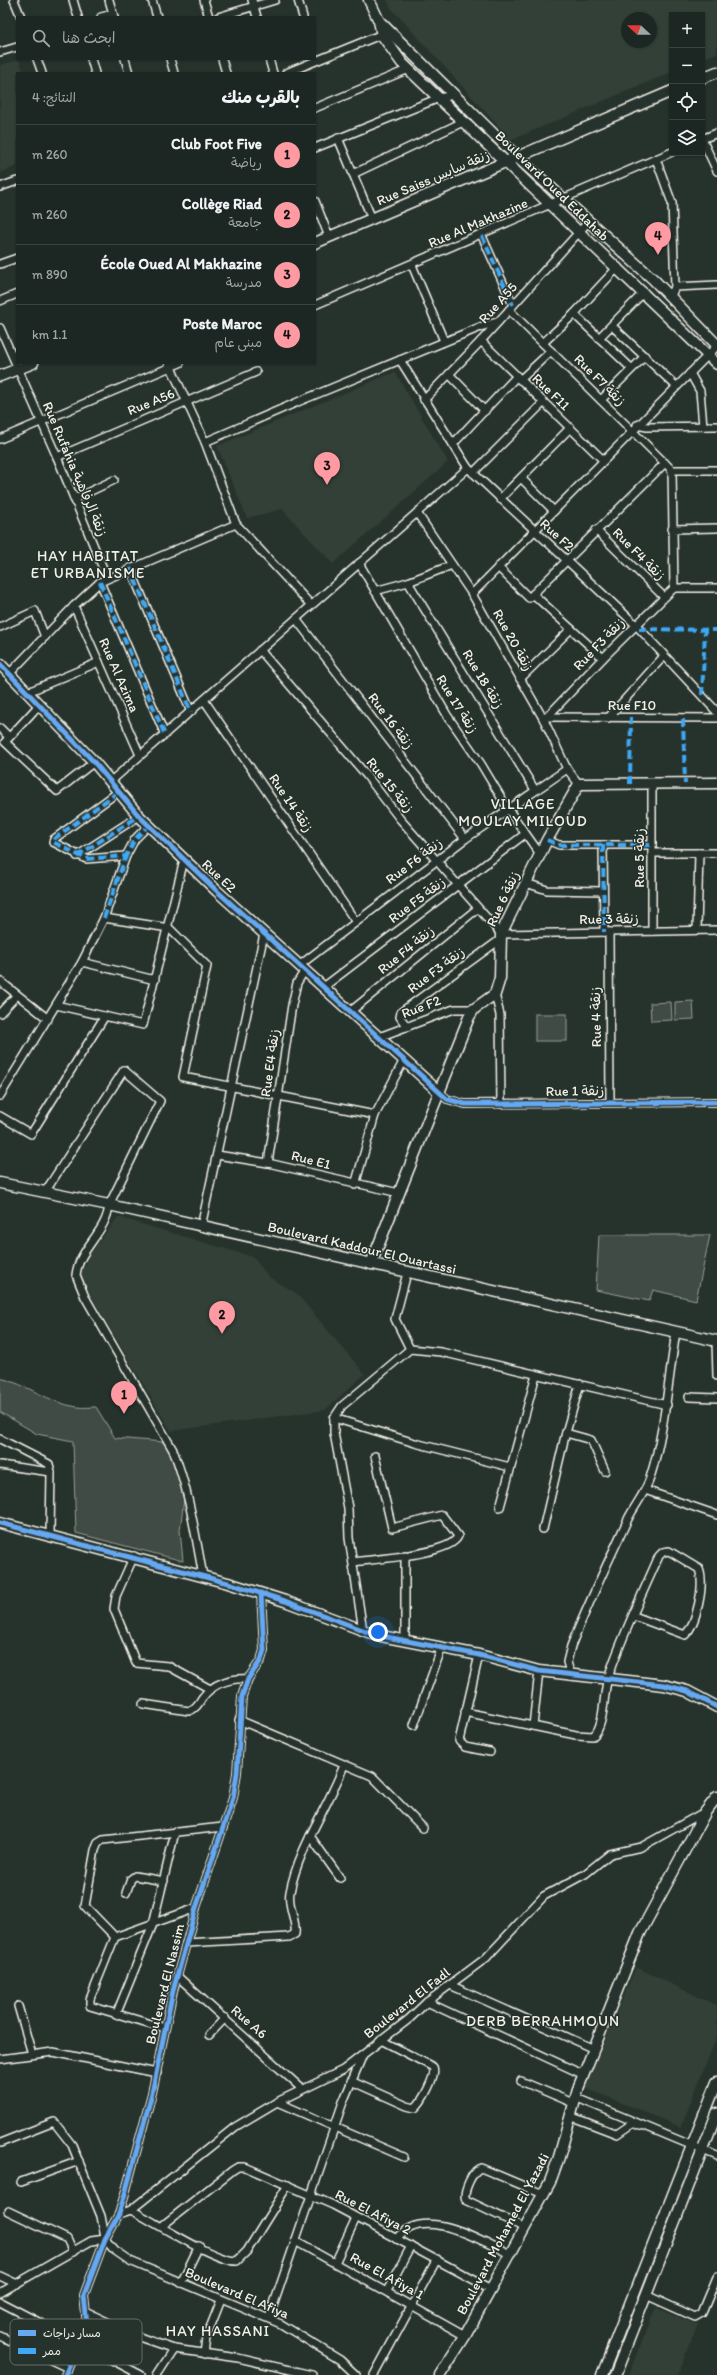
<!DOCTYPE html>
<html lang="ar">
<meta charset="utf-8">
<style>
:root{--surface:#1c2622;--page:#252e2a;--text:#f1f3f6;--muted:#a0a5a5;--line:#3a4340;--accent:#ff9aa2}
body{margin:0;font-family:Itim,"Playpen Sans Arabic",sans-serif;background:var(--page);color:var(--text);direction:rtl}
.controls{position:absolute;right:12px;top:12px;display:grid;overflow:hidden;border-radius:0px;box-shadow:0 1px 3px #0004}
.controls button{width:36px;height:36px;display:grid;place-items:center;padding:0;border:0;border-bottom:1px solid var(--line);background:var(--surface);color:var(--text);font:20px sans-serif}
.compass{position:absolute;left:621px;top:12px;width:36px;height:36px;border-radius:50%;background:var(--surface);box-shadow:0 1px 3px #0004;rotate:292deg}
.you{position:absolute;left:378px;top:1632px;width:14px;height:14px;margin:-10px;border:3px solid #fff;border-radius:50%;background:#1a73e8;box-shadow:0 0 0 6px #1a73e833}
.badge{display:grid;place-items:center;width:26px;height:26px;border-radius:50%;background:var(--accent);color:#111;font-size:13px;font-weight:700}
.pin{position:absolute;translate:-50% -33px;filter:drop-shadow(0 1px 2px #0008)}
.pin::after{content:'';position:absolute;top:21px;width:14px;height:12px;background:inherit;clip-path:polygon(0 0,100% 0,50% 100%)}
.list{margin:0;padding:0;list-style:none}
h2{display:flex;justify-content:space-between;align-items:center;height:52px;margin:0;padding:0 16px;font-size:17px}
h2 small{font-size:13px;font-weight:400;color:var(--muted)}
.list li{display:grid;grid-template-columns:26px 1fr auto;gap:12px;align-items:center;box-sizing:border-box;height:60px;padding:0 16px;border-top:1px solid var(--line)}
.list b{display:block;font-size:15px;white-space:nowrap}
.list p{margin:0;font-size:13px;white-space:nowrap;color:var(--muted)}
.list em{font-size:13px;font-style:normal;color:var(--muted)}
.icon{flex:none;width:22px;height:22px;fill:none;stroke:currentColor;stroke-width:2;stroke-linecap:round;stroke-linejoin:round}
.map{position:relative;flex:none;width:717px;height:2375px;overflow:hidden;direction:ltr}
.search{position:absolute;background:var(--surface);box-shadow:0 1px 3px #0004;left:16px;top:16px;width:300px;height:44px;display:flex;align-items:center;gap:10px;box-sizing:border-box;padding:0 14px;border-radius:0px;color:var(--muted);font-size:15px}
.panel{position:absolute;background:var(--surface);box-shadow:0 1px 3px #0004;left:16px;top:72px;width:300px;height:292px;border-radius:0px;direction:rtl}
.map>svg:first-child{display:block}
.built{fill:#333f39;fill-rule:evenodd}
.green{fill:#414b45;stroke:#9a9e96}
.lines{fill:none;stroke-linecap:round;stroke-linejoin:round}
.street-casing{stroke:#f4f1e8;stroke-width:10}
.secondary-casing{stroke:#f4f1e8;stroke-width:13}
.street{stroke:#26332d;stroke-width:7}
.secondary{stroke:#26332d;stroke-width:10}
.quiet{stroke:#3fa9f5;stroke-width:4;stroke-dasharray:8 4;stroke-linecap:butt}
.cycleway-casing{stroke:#26332d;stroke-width:8}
.cycleway{stroke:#66a8f1;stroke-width:5}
.labels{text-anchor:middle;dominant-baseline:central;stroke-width:3;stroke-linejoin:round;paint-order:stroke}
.street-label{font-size:14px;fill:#f4f1e8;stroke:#26332d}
.neighbourhood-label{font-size:15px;letter-spacing:1px;fill:#f4f1e8;stroke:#26332d}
.key{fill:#26332d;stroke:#646c65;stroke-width:1}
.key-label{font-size:11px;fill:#f4f1e8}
</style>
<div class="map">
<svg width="717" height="2375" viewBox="0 0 717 2375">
<rect width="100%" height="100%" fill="#26332d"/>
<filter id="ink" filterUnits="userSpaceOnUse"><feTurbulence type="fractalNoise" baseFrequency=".025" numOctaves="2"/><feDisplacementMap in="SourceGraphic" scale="8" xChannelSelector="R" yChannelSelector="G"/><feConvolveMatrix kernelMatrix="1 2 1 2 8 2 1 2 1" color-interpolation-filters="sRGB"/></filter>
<g filter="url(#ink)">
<g class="built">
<path d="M387 0H717V53L702 59V15H672V72L511 140 391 8ZM627 18H651V42H627Z"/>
<path d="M19 60 24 73H17V166L0 173V65Z"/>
<path d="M395 372 448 462 333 564 282 509 247 518 217 446Z"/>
<path d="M118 1217 253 1257 269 1277 296 1293 365 1374 325 1410 171 1431 80 1278 89 1255Z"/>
<path d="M636 1967 717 2006V2036L681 2127 585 2088Z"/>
<path d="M656 2308 698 2325 677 2375H628Z"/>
</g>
<g class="green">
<path d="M693 1001 694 1019 675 1020V1002Z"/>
<path d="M671 1002 672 1020 651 1021 650 1003Z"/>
<rect x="535" y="1014" width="32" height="27"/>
<path d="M599 1235H710L696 1300 653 1290 649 1301 596 1290Z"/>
<path d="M0 1378C27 1384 49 1403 77 1407 83 1408 90 1407 96 1407L115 1438 164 1442 176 1458 185 1491 180 1530 183 1561 76 1533 73 1441 37 1434 0 1412Z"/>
</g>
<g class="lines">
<defs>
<g id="street">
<path d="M14 0 21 17"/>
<path d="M73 0 78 17"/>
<path d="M109 0 114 17"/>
<path d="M152 0 157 17"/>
<path d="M204 0 209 17"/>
<path d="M252 0 257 17"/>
<path d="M298 0 303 17"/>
<path d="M101 17 113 14"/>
<path d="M218 17 275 0"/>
<path d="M0 52 17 47"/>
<path d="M37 59 42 73"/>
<path d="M91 59 95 73"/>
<path d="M125 59 129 73"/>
<path d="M170 59 174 73"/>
<path d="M222 59 226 73"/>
<path d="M269 59 273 73"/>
<path d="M286 73 385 33"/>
<path d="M315 108 409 69"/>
<path d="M338 138 372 219"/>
<path d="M702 139 717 171"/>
<path d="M702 139 717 133"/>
<path d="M315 148 439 98 454 95"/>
<path d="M656 159 672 203 675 287"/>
<path d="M353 174 465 121"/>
<path d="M0 187 17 181"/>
<path d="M315 201 329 237"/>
<path d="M482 236 513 305"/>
<path d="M0 264 17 258"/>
<path d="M412 265 444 341"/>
<path d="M670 298 675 287 717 285"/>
<path d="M0 301 17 294"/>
<path d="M315 305 672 152"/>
<path d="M509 310 672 470"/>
<path d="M574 314 631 368"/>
<path d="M612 326 676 386"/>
<path d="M0 328 57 457 107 578"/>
<path d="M599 338 644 292"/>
<path d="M481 341 603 460"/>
<path d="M543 343 574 314 618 267"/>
<path d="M400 360 468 468 636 625 717 712"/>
<path d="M169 363 205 442 236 524 311 605"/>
<path d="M690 373 700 391 703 426"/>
<path d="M449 374 485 411"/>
<path d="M520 380 551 351"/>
<path d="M424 400 481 341 589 221"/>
<path d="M601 400 645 356"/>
<path d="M637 425 647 427 717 426"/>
<path d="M0 439 180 363"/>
<path d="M205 442 300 401 483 326 498 322"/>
<path d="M453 444 516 377"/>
<path d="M57 457 256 372"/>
<path d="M672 470 674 588"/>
<path d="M672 470H717"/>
<path d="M473 473 543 403"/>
<path d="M521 478 554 511"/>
<path d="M74 499 114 480"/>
<path d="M500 499 570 428"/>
<path d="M417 513 472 594 544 720 567 769 579 784"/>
<path d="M672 529 717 528"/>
<path d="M596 530 664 597"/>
<path d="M359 563 447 715 481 764 508 809 540 854"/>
<path d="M498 567 529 598 665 463"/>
<path d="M130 568 191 712"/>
<path d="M100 582 165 735"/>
<path d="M408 582 535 790"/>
<path d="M674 588H717"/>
<path d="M375 591 408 582 452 565"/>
<path d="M472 594 717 346"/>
<path d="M533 594 603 658"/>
<path d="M74 606 140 755"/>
<path d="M296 619 465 839"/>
<path d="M0 627 35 611 45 637"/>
<path d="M260 650 367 776 400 819 501 934 717 930"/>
<path d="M10 673 74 606 100 582 236 524"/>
<path d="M520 679 571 629"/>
<path d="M28 692 99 662"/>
<path d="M204 700 356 922"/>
<path d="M40 704 5 742 57 791 94 762"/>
<path d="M547 717 717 718"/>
<path d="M608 718 664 656"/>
<path d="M544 720 603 658 674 588"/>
<path d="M0 728 9 737"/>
<path d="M110 782 468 468"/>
<path d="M118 792 54 839 53 842 86 859 126 856 135 839 149 825"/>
<path d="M547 840 559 845H652"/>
<path d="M603 845 604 932"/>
<path d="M652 853H717"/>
<path d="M77 856 139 816"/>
<path d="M526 883 547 890 603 891"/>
<path d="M104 918 169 928 207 966 183 1077 375 1115"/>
<path d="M697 930 699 853"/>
<path d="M652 931V784"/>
<path d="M609 932 610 1102"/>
<path d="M82 962 155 980"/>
<path d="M300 965 465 839 567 769"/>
<path d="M0 981 48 1019"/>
<path d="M325 986 525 834"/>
<path d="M495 994 500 1015 501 1104"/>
<path d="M56 1005 143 1025 184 860"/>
<path d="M351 1011 477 909"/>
<path d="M0 1013 17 995"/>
<path d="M407 1027 400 1017 401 1012 501 939"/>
<path d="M379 1037 454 1009H474"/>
<path d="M438 1091 447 1099 465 1104 717 1102"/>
<path d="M0 1096 82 962 104 918 126 856"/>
<path d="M0 1116 31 1134 105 1016"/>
<path d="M217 1155 268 1163 399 1193"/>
<path d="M268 1163 292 1005 297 983 305 970"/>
<path d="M355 1185 375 1115 404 1060"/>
<path d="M45 1192 124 1070 160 1101 109 1205C107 1232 79 1248 76 1275L85 1297 173 1450C189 1490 195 1533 203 1576"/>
<path d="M201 1227 264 934"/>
<path d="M407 1273 395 1319 410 1349"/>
<path d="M716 1341 717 1376"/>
<path d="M689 1397 717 1398"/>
<path d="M334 1418 415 1443 510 1467"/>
<path d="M566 1433 591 1440 605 1471"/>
<path d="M0 1439 49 1464 51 1472 50 1535"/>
<path d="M0 1465 51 1472"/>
<path d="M645 1490 717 1515"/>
<path d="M500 1507 536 1375"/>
<path d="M543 1529 565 1436 580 1384"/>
<path d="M405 1555V1641"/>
<path d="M134 1556 116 1596 114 1609 136 1663 168 1666 210 1689"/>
<path d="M353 1562C373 1559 451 1555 458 1536L442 1515 392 1528 375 1456"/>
<path d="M363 1631 349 1538 348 1508 334 1433V1418L342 1406 410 1349 441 1352 667 1405"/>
<path d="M479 1655 459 1741 465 1747 490 1752"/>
<path d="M571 1676 567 1662 571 1646C588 1604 608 1562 627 1521 634 1506 645 1494 650 1478 665 1431 668 1381 676 1332"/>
<path d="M143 1704 189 1711C196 1709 199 1703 202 1698 213 1683 231 1678 248 1679"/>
<path d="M465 1712 576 1735 593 1736C605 1727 603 1693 608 1678 621 1638 642 1595 659 1556L663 1552 669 1551 699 1569C705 1584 697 1623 685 1635L634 1616"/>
<path d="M239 1720 372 1776 423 1828"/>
<path d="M414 1725 442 1647"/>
<path d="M533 1726 539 1671"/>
<path d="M310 1836 340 1878"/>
<path d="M126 1893 131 1879 135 1876 164 1881"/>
<path d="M115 1937 196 1908"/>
<path d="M186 1943 289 1937 295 1934C297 1920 287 1906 290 1892 299 1846 328 1808 344 1765"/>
<path d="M177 1976 302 2089"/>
<path d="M450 1985 594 2049"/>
<path d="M427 2002 584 2075"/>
<path d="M18 2006 32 2054"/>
<path d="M116 2015 153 1924 175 1832"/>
<path d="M165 2028 90 2006V1999L115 1937 85 1906 95 1850 98 1843 103 1840 223 1827"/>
<path d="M209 2035 225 2018"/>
<path d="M0 2059 53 2052 157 2073"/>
<path d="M351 2081 407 2106 415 2108C422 2102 437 2075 433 2067L381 2040"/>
<path d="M521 2081 573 2103"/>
<path d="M575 2097 717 2156"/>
<path d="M277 2102 404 2157"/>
<path d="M570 2116 617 2134 633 2123 640 2126"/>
<path d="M0 2143 54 2122 72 2145 101 2216 105 2238"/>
<path d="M21 2182 79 2161"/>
<path d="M131 2210C155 2222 214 2261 237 2261L247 2251 288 2185"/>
<path d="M8 2211 67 2239 73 2252"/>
<path d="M119 2214 131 2210 235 2127 277 2102 343 2070 409 2019 427 2002 486 1958 544 1896 585 1874 610 1854 641 1847 706 1811"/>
<path d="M162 2226 233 2170 238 2167H245L333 2205 491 2289"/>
<path d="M525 2228 466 2200C462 2193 473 2169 481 2168L543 2194"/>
<path d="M105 2239 114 2250 130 2261 281 2324 340 2360 356 2375"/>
<path d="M396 2239C424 2204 479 2240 510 2254"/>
<path d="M295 2241 465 2336"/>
<path d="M335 2263 356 2218"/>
<path d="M0 2276 17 2284"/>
<path d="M181 2283 199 2246"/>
<path d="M387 2291 411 2246"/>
<path d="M0 2293 91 2241 105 2239"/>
<path d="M646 2295 695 2317 702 2313 717 2277"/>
<path d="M0 2302 141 2375"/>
<path d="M86 2312 142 2338 174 2349 238 2358 312 2375"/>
<path d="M269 2318 343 2102 362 2057"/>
<path d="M0 2336 68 2368"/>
<path d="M204 2354 206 2338 221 2300"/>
<path d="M108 2359 120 2328"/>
<path d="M65 2375 87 2325 84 2295 105 2239 119 2214 126 2190 152 2093 173 1991 196 1908 233 1798 237 1773 242 1696 248 1679 261 1660 264 1650 261 1593"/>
<path d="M157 2375 174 2349"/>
<path d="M374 2375 437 2259"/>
</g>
<g id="secondary">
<path d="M369 0 379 21 382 35 402 63 717 364"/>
<path d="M379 21 518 158 653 279 717 345"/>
<path d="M702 78 717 72"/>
<path d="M315 243 672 91"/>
<path d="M0 376 33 363"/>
<path d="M0 664 94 762 139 816 217 891 438 1091"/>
<path d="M0 1183 109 1205 717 1341"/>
<path d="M371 1264 469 1017 474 1009 495 994 500 978 501 934 547 840 579 784 717 783"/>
<path d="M0 1523 228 1583 285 1601 376 1635 479 1655 539 1671 664 1685 687 1691 717 1707"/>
<path d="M440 2375 465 2336 550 2182 559 2157 579 2086 640 1933 706 1811 717 1797"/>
<path d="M602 2375 717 2082"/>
<path d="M615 2375 717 2113"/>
</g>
</defs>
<use href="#street" class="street-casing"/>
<use href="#secondary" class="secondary-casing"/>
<use href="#street" class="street"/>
<use href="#secondary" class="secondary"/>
<g class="quiet">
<path d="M482 236 513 305"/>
<path d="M130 568 191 712"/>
<path d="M100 582 165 735"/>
<path d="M639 629 717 630"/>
<path d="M702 695 705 631"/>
<path d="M683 719 685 784"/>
<path d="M630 784 631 717"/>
<path d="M118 792 54 839 53 842 86 859 126 856 135 839 149 825"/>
<path d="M547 840 559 845H652"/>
<path d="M603 845 604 932"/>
<path d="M77 856 139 816"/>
<path d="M104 918 126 856"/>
</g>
<defs>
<g id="cycleway">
<path d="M0 664 94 762 139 816 217 891 447 1099 465 1104H501L717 1102"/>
<path d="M0 1523 228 1583 285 1601 376 1635 479 1655 539 1671 664 1685 687 1691 717 1707"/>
<path d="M65 2375 87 2325 84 2295 105 2239 119 2214 126 2190 152 2093 173 1991 196 1908 233 1798 237 1773 242 1696 248 1679 261 1660 264 1650 261 1593"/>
</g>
</defs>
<use href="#cycleway" class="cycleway-casing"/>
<use href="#cycleway" class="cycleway"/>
</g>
</g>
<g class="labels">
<g class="street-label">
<text transform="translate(433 178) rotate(-23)">Rue Saiss زنقة سايس</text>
<text transform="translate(552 186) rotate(44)">Boulevard Oued Eddahab</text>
<text transform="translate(478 223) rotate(-23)">Rue Al Makhazine</text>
<text transform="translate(498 303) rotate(-48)">Rue A55</text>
<text transform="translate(600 380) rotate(45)">Rue F7 زنقة</text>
<text transform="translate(551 392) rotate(44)">Rue F11</text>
<text transform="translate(151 402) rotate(-22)">Rue A56</text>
<text transform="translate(75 469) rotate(67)">Rue Rufahia زنقة الرفاهية</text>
<text transform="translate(557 535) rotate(42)">Rue F2</text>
<text transform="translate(639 554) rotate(45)">Rue F4 زنقة</text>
<text transform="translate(513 640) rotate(61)">Rue 20 زنقة</text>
<text transform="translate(599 644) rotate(-46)">Rue F3 زنقة</text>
<text transform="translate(119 675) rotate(66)">Rue Al Azima</text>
<text transform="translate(483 679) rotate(59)">Rue 18 زنقة</text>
<text transform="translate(457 704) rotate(58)">Rue 17 زنقة</text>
<text x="632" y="705">Rue F10</text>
<text transform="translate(391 721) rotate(53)">Rue 16 زنقة</text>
<text transform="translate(390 785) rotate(51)">Rue 15 زنقة</text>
<text transform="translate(291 803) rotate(56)">Rue 14 زنقة</text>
<text transform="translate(639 858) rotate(-90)">Rue 5 زنقة</text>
<text transform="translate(414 861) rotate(-37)">Rue F6 زنقة</text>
<text transform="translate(219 876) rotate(43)">Rue E2</text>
<text transform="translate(503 899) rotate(-65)">Rue 6 زنقة</text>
<text transform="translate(417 900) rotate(-37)">Rue F5 زنقة</text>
<text transform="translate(609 919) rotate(-1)">Rue 3 زنقة</text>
<text transform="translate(406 950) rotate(-39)">Rue F4 زنقة</text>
<text transform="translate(436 970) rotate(-37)">Rue F3 زنقة</text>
<text transform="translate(421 1007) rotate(-21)">Rue F2</text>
<text transform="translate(596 1017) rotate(-91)">Rue 4 زنقة</text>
<text transform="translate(270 1063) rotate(-82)">Rue E4 زنقة</text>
<text transform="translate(575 1091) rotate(-1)">Rue 1 زنقة</text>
<text transform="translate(311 1160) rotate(14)">Rue E1</text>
<text transform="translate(362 1248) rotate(13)">Boulevard Kaddour El Ouartassi</text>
<text transform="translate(165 1984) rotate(-76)">Boulevard El Nassim</text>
<text transform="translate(407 2003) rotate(-38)">Boulevard El Fadl</text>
<text transform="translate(249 2022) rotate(41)">Rue A6</text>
<text transform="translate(373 2212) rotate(27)">Rue El Afiya 2</text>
<text transform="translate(503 2234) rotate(-62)">Boulevard Mohamed El Yazadi</text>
<text transform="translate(387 2276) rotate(29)">Rue El Afiya 1</text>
<text transform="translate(237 2293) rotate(23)">Boulevard El Afiya</text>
</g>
<g class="neighbourhood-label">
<text x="88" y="556">HAY HABITAT<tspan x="88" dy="17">ET URBANISME</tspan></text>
<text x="523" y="804">VILLAGE<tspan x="523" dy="17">MOULAY MILOUD</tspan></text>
<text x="543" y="2021">DERB BERRAHMOUN</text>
<text x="218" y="2331">HAY HASSANI</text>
</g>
</g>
<rect x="10" y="2319" width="132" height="46" rx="6" class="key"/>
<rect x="18" y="2330" width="18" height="6" fill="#66a8f1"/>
<rect x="18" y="2348" width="18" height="6" fill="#3fa9f5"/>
<g class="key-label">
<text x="43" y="2337">مسار دراجات</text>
<text x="43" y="2355">ممر</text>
</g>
</svg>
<div class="controls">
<button>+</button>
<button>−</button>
<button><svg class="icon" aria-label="locate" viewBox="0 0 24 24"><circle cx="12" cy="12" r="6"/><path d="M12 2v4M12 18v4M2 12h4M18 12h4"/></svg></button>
<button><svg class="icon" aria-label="layers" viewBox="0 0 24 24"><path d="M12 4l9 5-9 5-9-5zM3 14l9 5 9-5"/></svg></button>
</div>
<svg class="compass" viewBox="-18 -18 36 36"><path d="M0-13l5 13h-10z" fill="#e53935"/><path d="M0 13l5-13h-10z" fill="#a0a5a5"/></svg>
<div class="you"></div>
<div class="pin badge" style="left:124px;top:1414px">1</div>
<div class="pin badge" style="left:222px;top:1334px">2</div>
<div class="pin badge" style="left:327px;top:485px">3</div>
<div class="pin badge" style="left:658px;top:255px">4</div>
<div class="search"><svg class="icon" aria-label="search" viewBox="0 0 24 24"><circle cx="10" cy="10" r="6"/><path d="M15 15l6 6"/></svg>ابحث هنا</div>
<section class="panel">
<h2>بالقرب منك<small>النتائج: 4</small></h2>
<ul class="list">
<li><span class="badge">1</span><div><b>Club Foot Five</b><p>رياضة</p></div><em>260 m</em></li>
<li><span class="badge">2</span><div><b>Collège Riad</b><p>جامعة</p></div><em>260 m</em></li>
<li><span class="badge">3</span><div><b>École Oued Al Makhazine</b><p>مدرسة</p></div><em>890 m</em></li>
<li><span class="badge">4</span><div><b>Poste Maroc</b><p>مبنى عام</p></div><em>1.1 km</em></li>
</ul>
</section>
</div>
